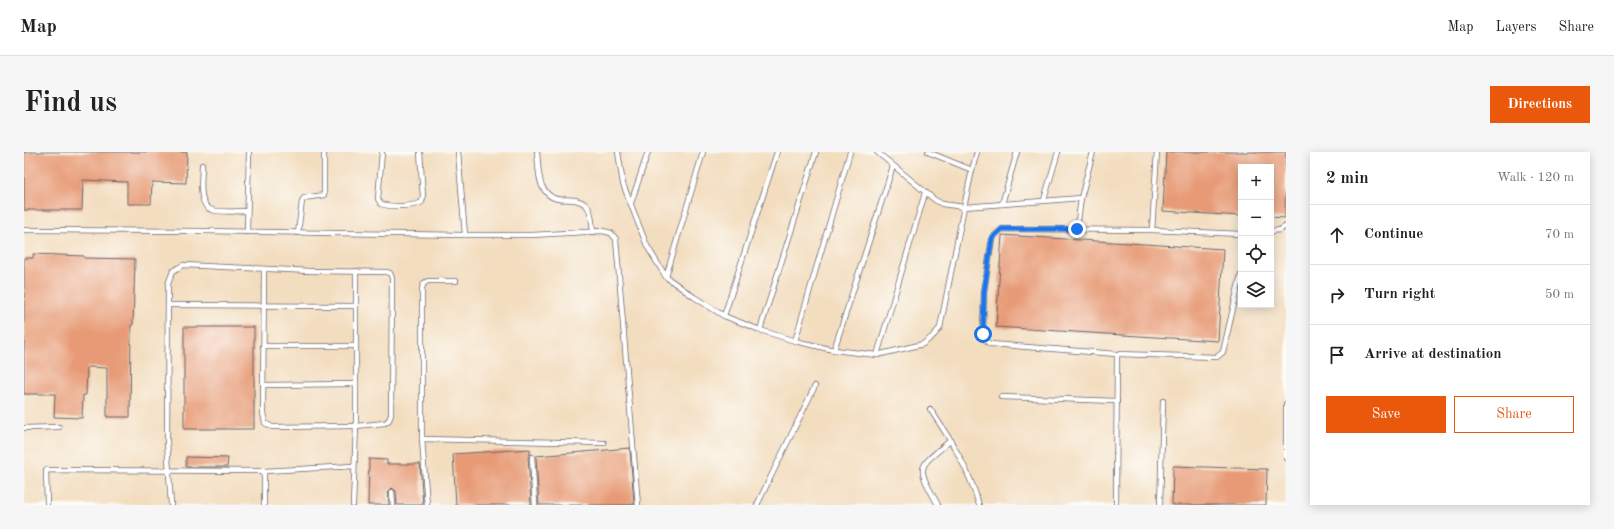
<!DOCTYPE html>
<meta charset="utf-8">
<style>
:root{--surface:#fff;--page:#f6f6f6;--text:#222;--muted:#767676;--line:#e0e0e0;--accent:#ea580c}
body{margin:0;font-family:"Old Standard TT",serif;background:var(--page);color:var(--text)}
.controls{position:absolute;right:12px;top:12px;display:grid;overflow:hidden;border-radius:0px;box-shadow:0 2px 10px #0003}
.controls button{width:36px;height:36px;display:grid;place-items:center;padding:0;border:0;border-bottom:1px solid var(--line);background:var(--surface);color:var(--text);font:20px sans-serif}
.stop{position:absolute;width:12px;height:12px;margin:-9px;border:3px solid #1a73e8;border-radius:50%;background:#fff}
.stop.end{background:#1a73e8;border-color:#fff;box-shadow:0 1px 4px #0008}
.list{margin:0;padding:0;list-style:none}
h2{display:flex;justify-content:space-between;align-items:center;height:52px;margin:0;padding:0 16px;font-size:17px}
h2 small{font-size:13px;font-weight:400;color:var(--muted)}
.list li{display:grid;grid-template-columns:26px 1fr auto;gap:12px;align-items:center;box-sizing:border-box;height:60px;padding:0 16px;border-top:1px solid var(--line)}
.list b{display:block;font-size:15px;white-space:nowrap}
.list em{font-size:13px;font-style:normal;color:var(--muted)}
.actions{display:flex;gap:8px;padding:12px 16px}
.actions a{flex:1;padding:9px 0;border:1px solid var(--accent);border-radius:0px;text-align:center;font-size:14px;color:var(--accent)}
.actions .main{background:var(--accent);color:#fff}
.icon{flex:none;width:22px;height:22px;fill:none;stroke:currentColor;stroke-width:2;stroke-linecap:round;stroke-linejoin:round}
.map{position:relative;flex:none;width:1262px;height:353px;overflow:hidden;border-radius:0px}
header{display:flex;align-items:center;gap:24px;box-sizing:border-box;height:56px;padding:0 20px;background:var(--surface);border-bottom:1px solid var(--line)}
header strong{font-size:19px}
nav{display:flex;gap:22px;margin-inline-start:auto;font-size:14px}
.intro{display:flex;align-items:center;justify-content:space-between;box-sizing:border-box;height:96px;padding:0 24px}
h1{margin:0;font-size:28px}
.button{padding:10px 18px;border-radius:0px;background:var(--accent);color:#fff;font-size:14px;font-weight:700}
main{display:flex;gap:24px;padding:0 24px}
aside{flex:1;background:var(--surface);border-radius:0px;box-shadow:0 2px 10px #0003}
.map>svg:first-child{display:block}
.building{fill:#e79a75}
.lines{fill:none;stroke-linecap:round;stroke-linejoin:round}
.service-casing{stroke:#6b6369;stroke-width:6}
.service{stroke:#fff;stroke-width:4.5}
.route{stroke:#1a73e8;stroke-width:5}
</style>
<header>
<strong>Map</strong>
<nav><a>Map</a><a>Layers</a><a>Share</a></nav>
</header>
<div class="intro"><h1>Find us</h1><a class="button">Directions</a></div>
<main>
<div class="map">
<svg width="1262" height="353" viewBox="0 0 1262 353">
<rect width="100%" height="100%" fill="#fdfcf7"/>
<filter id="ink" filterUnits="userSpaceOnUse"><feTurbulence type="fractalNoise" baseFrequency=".025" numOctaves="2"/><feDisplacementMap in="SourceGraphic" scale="8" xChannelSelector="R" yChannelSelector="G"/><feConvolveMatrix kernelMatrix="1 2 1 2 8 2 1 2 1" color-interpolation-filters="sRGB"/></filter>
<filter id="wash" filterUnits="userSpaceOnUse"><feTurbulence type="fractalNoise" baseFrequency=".012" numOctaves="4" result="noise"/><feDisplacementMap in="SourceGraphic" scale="16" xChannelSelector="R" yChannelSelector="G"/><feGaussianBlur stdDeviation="0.9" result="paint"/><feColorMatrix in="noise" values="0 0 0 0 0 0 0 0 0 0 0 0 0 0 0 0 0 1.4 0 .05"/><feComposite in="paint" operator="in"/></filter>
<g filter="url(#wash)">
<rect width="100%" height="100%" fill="#f3ddbf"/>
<g id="blocks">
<g class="building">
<path d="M0 0H163L162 31 128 30 127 52H103V30L59 28 58 58H0Z"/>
<path d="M1142 0H1262L1261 66 1247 65V15H1217V64L1139 59Z"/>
<path d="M978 83 1199 97 1194 189 972 175Z"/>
<path d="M9 102 60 104V106L111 107 109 173H107L106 265H83V216L63 215 62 243H59L58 266 30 265 31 242H0V106H9Z"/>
<rect x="160" y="175" width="70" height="102"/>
<path d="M606 296 610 353H515L512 304Z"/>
<path d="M506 297V302L504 305 507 353H432L429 302Z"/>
<path d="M162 305 204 306 203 315H162Z"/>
<path d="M345 307 363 308V312H396L399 353H373L372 339 368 336 364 340 365 353H344Z"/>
<path d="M1149 314 1243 317 1242 353H1148Z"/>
</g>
</g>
</g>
<g filter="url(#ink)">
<use href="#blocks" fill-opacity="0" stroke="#6b6369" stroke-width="1"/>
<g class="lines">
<defs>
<g id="service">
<path d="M358 0 354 47 357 52C366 55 390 55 398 50L399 45 396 0"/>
<path d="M434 0 441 83"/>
<path d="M513 0C514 10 514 25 518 34 531 58 547 40 562 53 568 58 568 72 569 80"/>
<path d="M594 0 599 32 623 94 642 125 670 145 700 164 736 178 771 189 810 198 853 203 899 192 909 184 916 176 940 55 1057 46"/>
<path d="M853 0 911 48 918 52 940 55 948 18 953 0"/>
<path d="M904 0 948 18"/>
<path d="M178 13C178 25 173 54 188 58 198 61 212 59 223 59"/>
<path d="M1020 48 1034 0"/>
<path d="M607 51 624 0"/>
<path d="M978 52 993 0"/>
<path d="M1053 77 1057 46 1069 0"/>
<path d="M0 78 179 79 441 83H508L579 79 587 81 592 87 614 353"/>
<path d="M1128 78 1133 0"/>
<path d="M1247 79 1256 78 1262 74"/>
<path d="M223 80 225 0"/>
<path d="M274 81 278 49 280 46 300 43V0"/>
<path d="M1217 82 1128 78 978 77 968 86 960 140 959 182 961 188 966 192 1093 202 1193 205 1199 200 1217 122"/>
<path d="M642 125 679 0"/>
<path d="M144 153 332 154"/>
<path d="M700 164 753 0"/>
<path d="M736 178 792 0"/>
<path d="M771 189 826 0"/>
<path d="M239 194H332"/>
<path d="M810 198 869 14"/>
<path d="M853 203 901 41"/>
<path d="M239 233 332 232"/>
<path d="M977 245 1093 249"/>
<path d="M1262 252V306"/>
<path d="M906 257C927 288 945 317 955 353"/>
<path d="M0 276 35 275"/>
<path d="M398 287 580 291"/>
<path d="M508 305 511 353"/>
<path d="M240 319V353"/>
<path d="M368 340 369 353"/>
<path d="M23 353 22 318 240 319 330 314"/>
<path d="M147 353 143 290 144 132 149 119 159 113 286 119 362 120 366 121 368 126 367 263 365 268 361 271 332 274 248 275 241 271 239 261 240 118"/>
<path d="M329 353 332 274V119"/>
<path d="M403 353 398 287V136L400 131 404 129H432"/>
<path d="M733 353 791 234"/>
<path d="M914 353C892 312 892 318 927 288"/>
<path d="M1092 353 1093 202"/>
<path d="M1136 353 1139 249"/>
</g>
</defs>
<use href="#service" class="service-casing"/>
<use href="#service" class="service"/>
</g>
</g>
<g class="lines" filter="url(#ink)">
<path class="route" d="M959 182 960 140 968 86 978 77H1053"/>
</g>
</svg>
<div class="controls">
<button>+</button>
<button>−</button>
<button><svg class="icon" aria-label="locate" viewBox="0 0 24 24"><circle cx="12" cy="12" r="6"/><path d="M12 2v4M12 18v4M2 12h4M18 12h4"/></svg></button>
<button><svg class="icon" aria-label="layers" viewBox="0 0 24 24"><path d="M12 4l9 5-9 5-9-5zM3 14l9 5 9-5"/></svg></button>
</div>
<div class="stop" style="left:959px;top:182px"></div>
<div class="stop end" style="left:1053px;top:77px"></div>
</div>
<aside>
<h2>2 min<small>Walk · 120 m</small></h2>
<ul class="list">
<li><svg class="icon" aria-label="ahead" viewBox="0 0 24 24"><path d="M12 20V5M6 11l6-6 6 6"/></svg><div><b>Continue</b></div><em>70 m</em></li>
<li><svg class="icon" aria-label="right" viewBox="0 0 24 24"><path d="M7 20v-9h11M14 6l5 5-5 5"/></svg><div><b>Turn right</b></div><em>50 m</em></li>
<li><svg class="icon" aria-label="arrive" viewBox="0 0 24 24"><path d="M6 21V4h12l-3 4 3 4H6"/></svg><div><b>Arrive at destination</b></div></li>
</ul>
<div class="actions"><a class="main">Save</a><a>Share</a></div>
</aside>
</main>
